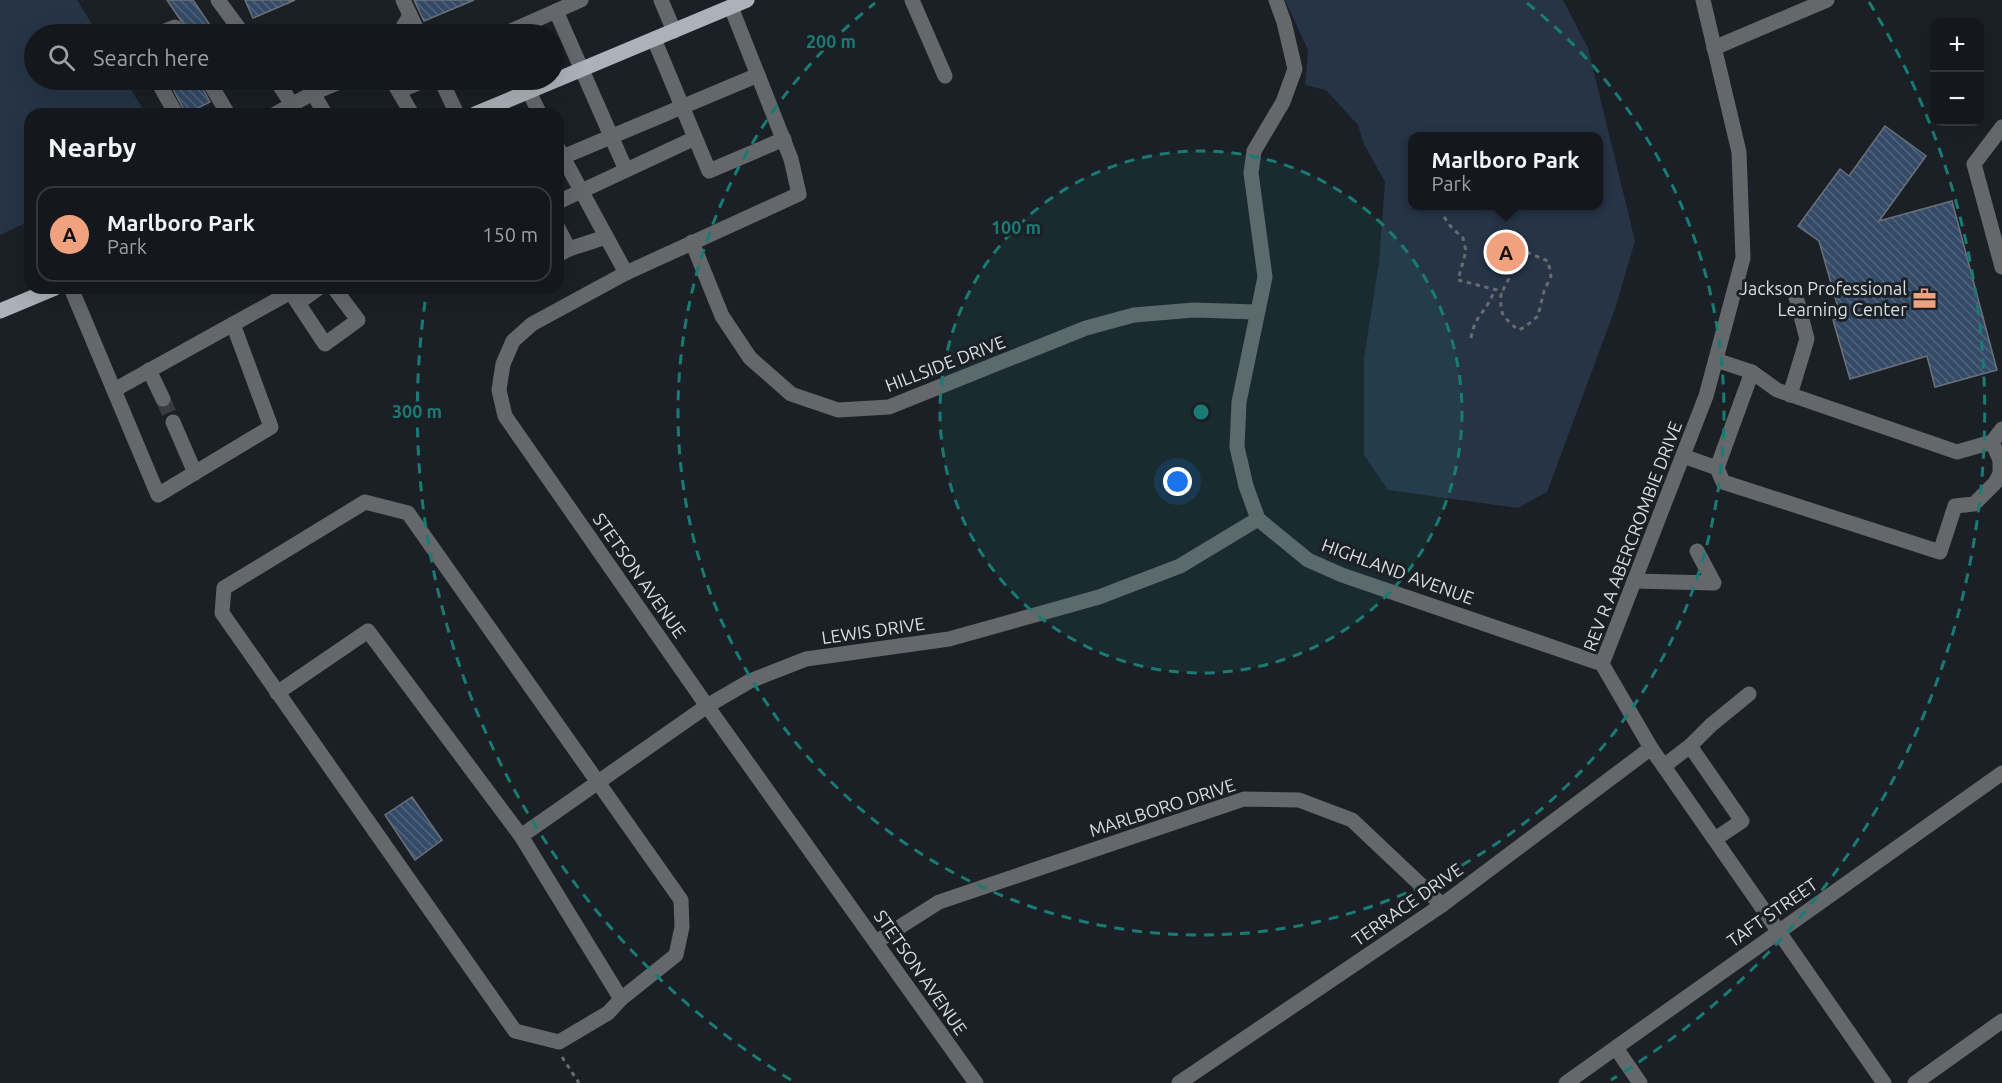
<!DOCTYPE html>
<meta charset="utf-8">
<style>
:root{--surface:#14181c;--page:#212529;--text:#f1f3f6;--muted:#9da0a3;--line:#33373b;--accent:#f1a17d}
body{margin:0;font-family:Ubuntu,sans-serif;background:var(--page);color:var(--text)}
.controls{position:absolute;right:18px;top:18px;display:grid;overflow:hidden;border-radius:12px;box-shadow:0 6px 24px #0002}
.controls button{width:54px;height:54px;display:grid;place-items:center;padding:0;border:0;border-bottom:2px solid var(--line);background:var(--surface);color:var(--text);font:30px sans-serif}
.you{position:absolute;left:1178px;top:482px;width:21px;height:21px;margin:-15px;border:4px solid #fff;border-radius:50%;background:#1a73e8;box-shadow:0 0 0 9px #1a73e833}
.badge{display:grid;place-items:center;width:39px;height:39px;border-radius:50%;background:var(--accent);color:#111;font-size:20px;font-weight:700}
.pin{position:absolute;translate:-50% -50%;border:3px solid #fff;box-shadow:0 2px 6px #0006}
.popup{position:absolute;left:1408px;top:132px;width:195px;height:78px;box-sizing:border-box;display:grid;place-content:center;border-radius:12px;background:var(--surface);filter:drop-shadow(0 2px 4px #0005);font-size:20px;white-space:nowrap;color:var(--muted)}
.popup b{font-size:22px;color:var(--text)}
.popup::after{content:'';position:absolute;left:50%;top:100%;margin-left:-12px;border:12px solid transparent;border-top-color:var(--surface)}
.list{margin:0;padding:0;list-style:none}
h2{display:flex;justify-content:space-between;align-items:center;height:78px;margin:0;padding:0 24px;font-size:26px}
h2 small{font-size:20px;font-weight:400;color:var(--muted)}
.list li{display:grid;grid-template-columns:39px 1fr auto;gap:18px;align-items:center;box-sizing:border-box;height:96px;margin:0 12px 12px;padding:0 12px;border:2px solid var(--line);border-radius:18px}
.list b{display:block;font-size:22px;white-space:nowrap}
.list p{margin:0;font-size:20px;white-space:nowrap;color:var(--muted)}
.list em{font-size:20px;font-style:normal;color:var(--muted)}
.icon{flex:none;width:33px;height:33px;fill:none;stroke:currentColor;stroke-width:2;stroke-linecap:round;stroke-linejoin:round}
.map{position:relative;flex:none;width:2002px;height:1083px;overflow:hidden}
.search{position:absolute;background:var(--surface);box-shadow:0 6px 24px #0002;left:24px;top:24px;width:540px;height:66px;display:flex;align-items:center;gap:15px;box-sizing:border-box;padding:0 21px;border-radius:33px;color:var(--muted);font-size:22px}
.panel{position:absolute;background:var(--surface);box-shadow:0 6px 24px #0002;left:24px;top:108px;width:540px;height:186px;border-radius:18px}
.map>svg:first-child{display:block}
.park{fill:#263446;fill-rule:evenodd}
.building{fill:url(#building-back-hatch);stroke:#6b7179;stroke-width:1.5}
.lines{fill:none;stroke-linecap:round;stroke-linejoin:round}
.minor-tunnel{stroke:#383c42;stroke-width:15;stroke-dasharray:15 8;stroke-linecap:butt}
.path{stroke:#676b70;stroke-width:3;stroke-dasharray:4.5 4.5;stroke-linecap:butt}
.minor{stroke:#65686b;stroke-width:15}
.major{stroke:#acb2b9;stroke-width:15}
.ring{fill:none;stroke:#197b74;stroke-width:3;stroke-dasharray:10 8}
.labels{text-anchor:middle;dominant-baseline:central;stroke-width:6;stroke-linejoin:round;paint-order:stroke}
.poi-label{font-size:18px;fill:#dadde1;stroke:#1b2026;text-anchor:end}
.street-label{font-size:18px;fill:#dadde1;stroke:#1b2026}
.centre{fill:#197b74;stroke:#1b2026;stroke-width:3}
.ring-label{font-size:18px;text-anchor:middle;font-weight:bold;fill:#197b74;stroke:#1b2026;stroke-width:6;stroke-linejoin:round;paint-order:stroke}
</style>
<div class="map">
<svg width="2002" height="1083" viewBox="0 0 2002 1083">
<defs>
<pattern id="building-back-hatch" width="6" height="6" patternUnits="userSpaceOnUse" patternTransform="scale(1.5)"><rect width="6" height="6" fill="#344a66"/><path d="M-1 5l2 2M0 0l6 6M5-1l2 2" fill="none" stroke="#51647c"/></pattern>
</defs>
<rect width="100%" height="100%" fill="#1b2026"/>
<g class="park">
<path d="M0 0H77L98 34H34V80H125L146 114H30V221L0 235Z"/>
<path d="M1285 0H1563L1588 48 1635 241 1615 309 1547 492 1518 508 1388 490 1364 455V358L1379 263 1385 182 1363 142 1358 125 1326 90 1305 85 1308 50ZM1413 136H1599V206H1413Z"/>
</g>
<g class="building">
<path d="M167 0H193L216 34H190Z"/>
<path d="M245 0H295L253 18Z"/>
<path d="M414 0H474L424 21Z"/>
<path d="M173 80H198L210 102 186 114 172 87 176 85Z"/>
<path d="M1885 126 1926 156 1879 221 1952 201 1997 370 1935 387 1927 356 1850 379 1833 320 1841 318 1819 241 1798 226 1840 169 1849 176Z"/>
<path d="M412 797 442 840 415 860 385 815Z"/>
</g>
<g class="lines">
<path class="minor-tunnel" d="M163 399 173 422"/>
<g class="path">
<path d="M1444 217 1452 228 1463 238 1466 251 1458 280 1497 290 1501 294C1500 316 1502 315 1518 330L1525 327 1538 316 1544 291 1551 276 1548 261 1529 253 1520 257 1501 294"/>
<path d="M1471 338C1475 313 1488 312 1494 290"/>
<path d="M562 1057 579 1083"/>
</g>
<g class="minor">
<path d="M218 0 243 34"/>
<path d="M403 0 419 34"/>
<path d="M661 0 674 31"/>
<path d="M912 0 945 76"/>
<path d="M1276 0 1284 22 1295 69 1283 102 1254 151 1251 173 1265 277 1239 402 1237 447 1246 486 1258 519 1308 560 1342 575 1602 664"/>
<path d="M1703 0 1739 152 1743 258 1706 396 1602 664 1651 748 1884 1083"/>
<path d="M731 7 791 159 799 194 626 273 532 324 513 341 503 364 499 390 505 416 707 706 976 1083"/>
<path d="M556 11 581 0"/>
<path d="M158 34 175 27 179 34"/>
<path d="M399 34 410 15"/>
<path d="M504 34 556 11 626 170"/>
<path d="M654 39 709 171 784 139"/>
<path d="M1714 48 1827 0"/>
<path d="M157 80 176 114"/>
<path d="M208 80 228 114"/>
<path d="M276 80 292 104"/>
<path d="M392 80 412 114"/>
<path d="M441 80 457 114"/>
<path d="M523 80 540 114"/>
<path d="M399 91 425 80"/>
<path d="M313 93 344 80"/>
<path d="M275 114 313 93 325 114"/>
<path d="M2002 127 1974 164 2002 267"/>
<path d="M558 148 626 273"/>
<path d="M558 159 758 75"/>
<path d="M558 202 695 138"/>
<path d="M558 228 569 249 558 255"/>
<path d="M692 242 722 316 750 358 791 394 838 410 889 407 1086 328 1134 315 1194 310 1256 312"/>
<path d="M569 249 606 237"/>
<path d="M71 288 158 495 271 427 233 324"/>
<path d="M288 288 325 344 358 320 334 288"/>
<path d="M298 303 319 288"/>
<path d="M1716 360 1752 372 1777 390 1957 452 1992 442 2002 429"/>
<path d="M149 370 163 399"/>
<path d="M114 390 291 292"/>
<path d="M1790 395 1807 339 1795 293"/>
<path d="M173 422 195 473"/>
<path d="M1683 456 1717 468 1723 482 1940 552 1955 506 1974 504 1995 483 2000 474V460L1992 442"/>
<path d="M1717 468 1752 372"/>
<path d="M365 502 408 513 681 900 682 927 676 955 621 999 608 1013 559 1042 515 1031 222 613 224 588Z"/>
<path d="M1634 581 1714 583 1697 551"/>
<path d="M277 693 368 631 521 836 621 999"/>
<path d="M1690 746 1711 725 1749 694"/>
<path d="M1664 766 1690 746 1742 821 1715 839"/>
<path d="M521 836 707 706 750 681 806 659 949 639 1099 597 1180 566 1258 519"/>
<path d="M876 942 939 902 1244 799 1299 800 1352 820 1442 905"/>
<path d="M1616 1048 1640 1083"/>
<path d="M1179 1083 1442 905 1651 748"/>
<path d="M1566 1083 2002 773"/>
<path d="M1915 1083 2002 1021"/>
</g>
<g class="major">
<path d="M475 114 747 0"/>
<path d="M0 311 55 288"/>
</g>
</g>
<circle cx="1201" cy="412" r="261" fill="#197b74" fill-opacity=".12"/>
<g class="ring">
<circle cx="1201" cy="412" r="261"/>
<path d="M1527 3A523 523 0 1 1 875 3"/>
<path d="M791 1080A784 784 0 0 1 427 289M1869 2A784 784 0 0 1 1611 1080"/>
</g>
<defs>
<symbol id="office-bare" viewBox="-9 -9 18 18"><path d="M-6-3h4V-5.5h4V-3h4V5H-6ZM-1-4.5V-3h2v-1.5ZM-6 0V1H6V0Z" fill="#f1a17d" stroke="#1b2026" stroke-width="2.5" paint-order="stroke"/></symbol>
</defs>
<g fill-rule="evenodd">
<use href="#office-bare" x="1908" y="282" width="33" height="33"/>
</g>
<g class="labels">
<g class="poi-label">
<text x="1907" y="288">Jackson Professional<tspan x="1907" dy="21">Learning Center</tspan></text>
</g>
<g class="street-label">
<text transform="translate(945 363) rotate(-21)">HILLSIDE DRIVE</text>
<text transform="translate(1632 536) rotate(-69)">REV R A ABERCROMBIE DRIVE</text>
<text transform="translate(1398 571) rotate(20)">HIGHLAND AVENUE</text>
<text transform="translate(640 575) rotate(55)">STETSON AVENUE</text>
<text transform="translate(873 630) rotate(-8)">LEWIS DRIVE</text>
<text transform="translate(1162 807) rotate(-18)">MARLBORO DRIVE</text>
<text transform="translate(1407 904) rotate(-35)">TERRACE DRIVE</text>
<text transform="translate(1772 912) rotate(-35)">TAFT STREET</text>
<text transform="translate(921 972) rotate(55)">STETSON AVENUE</text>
</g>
</g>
<circle cx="1201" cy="412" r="9" class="centre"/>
<g class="ring-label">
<text x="831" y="48">200 m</text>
<text x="1016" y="234">100 m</text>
<text x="417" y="418">300 m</text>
</g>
</svg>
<div class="controls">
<button>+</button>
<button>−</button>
</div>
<div class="you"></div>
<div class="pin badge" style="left:1506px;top:252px">A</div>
<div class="popup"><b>Marlboro Park</b>Park</div>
<div class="search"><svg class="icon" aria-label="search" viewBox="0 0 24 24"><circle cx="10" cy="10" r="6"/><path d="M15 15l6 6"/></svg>Search here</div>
<section class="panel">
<h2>Nearby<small></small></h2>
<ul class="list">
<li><span class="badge">A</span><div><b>Marlboro Park</b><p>Park</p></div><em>150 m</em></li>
</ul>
</section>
</div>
